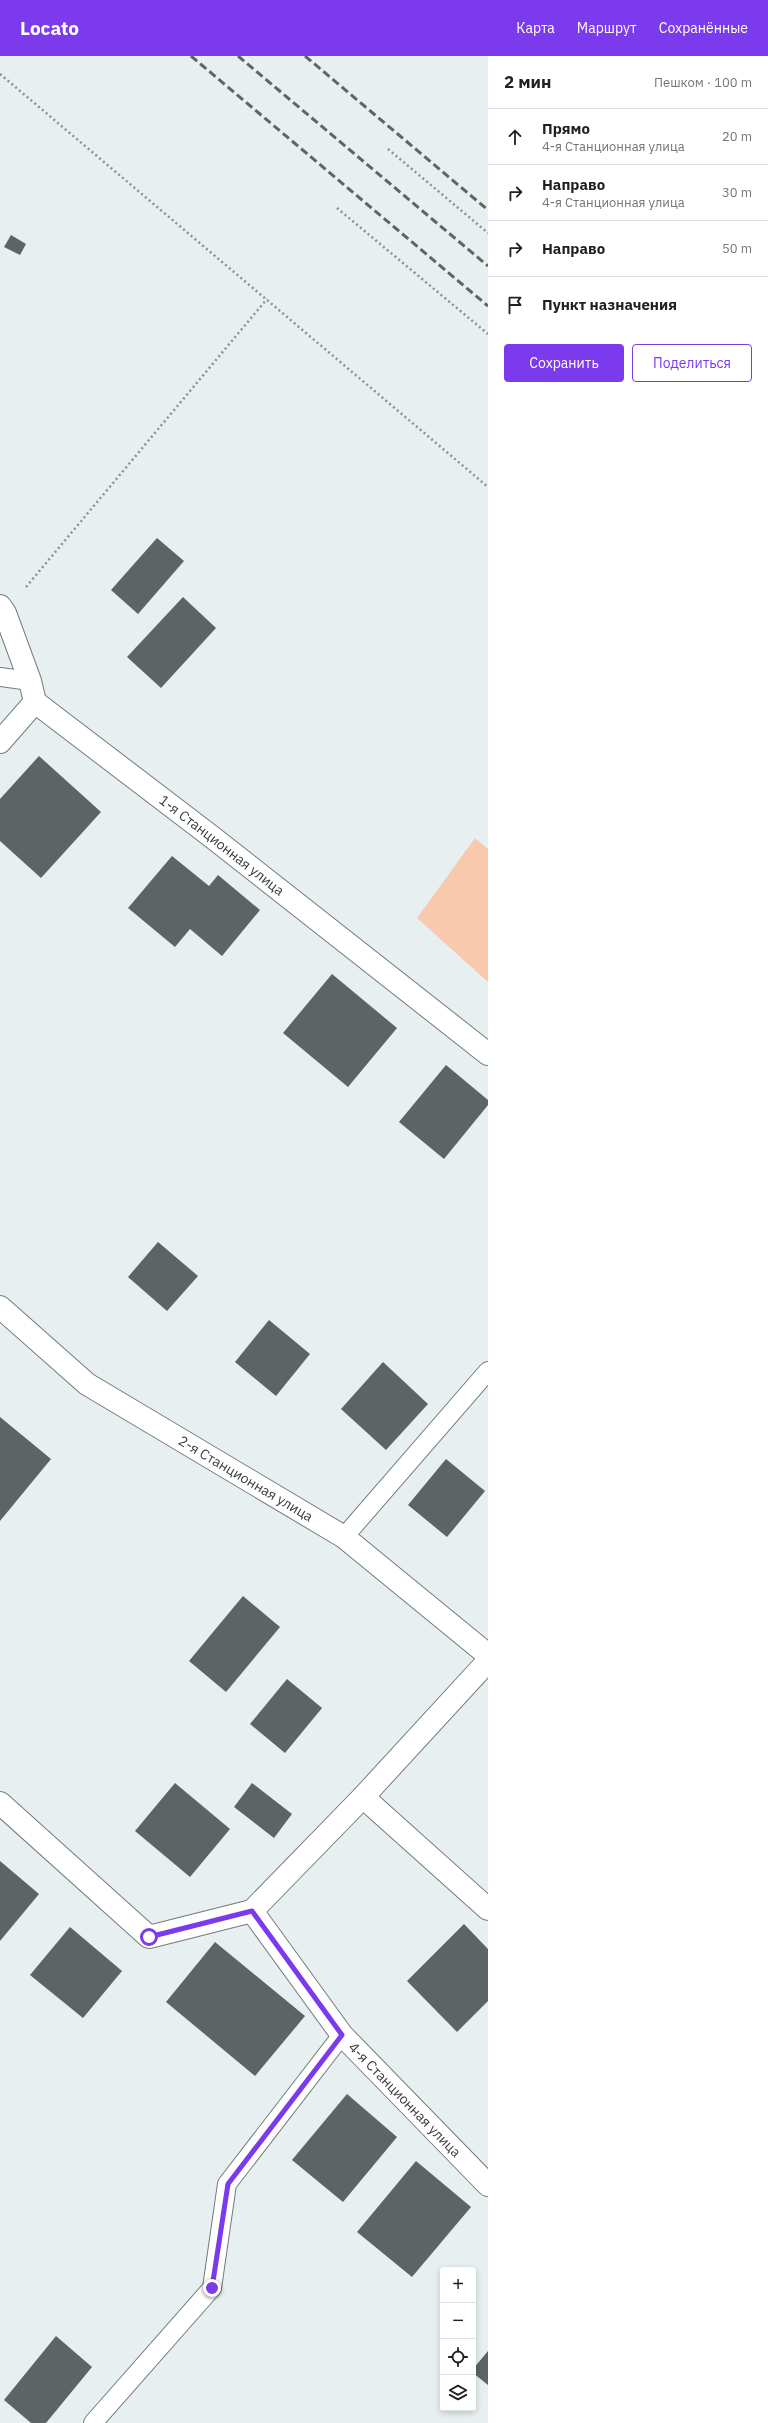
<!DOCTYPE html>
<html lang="ru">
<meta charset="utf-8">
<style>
:root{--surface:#fff;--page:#f6f6f6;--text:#202124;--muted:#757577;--line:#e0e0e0;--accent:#7c3aed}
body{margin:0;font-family:"IBM Plex Sans",sans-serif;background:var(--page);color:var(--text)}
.controls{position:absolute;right:12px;bottom:12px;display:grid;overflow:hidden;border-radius:4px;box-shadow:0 2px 6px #0003}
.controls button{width:36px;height:36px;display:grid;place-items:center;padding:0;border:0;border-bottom:1px solid var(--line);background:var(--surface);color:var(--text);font:20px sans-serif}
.stop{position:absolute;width:12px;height:12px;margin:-9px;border:3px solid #7c3aed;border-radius:50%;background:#fff}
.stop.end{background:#7c3aed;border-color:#fff;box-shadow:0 1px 4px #0008}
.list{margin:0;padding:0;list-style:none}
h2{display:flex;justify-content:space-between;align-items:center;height:52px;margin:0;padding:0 16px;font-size:17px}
h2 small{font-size:13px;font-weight:400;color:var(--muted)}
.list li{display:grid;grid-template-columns:26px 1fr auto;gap:12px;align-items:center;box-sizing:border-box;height:56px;padding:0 16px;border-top:1px solid var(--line)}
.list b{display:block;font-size:15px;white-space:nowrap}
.list p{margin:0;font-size:13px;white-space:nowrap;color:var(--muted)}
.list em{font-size:13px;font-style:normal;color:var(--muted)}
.actions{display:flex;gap:8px;padding:12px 16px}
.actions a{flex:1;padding:9px 0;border:1px solid var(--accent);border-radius:4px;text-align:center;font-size:14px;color:var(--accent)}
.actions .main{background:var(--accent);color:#fff}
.icon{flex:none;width:22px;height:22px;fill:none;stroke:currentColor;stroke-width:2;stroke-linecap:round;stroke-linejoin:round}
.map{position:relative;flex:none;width:488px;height:2367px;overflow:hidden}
header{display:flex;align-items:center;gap:24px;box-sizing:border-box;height:56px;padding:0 20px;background:var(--accent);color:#fff}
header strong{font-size:19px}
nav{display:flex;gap:22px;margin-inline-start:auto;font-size:14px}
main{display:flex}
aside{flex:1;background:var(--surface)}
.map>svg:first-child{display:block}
.green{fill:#f9c9ae}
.building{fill:#5c6465}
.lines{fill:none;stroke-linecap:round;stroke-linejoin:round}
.service-casing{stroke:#737b7c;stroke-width:20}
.minor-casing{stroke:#737b7c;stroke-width:24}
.path{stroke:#8b9192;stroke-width:2.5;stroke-dasharray:2 3;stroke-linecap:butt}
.service{stroke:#fff;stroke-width:18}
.minor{stroke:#fff;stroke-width:22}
.rail{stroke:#5f6464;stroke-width:3;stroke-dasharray:8 4;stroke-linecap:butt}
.route{stroke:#7c3aed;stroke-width:5}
.labels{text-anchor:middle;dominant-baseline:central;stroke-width:4;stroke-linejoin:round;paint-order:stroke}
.street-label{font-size:14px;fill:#393d3d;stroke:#f4fdfe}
</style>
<header>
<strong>Locato</strong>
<nav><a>Карта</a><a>Маршрут</a><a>Сохранённые</a></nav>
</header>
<main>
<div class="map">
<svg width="488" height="2367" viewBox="0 0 488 2367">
<rect width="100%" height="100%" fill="#e7eff0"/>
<path class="green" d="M475 782 488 793V926L417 862Z"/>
<g class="building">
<path d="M11 179 26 188 20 199 4 191Z"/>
<path d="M157 482 184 505 138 558 111 534Z"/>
<path d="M183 541 216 572 161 632 127 601Z"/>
<path d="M39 700 101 756 41 822 0 785V743Z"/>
<path d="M172 800 209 830 218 819 260 854 222 900 190 873 175 891 128 852Z"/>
<path d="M332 918 397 972 348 1031 283 977Z"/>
<path d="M446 1009 488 1044V1049L444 1103 399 1066Z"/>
<path d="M158 1186 198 1220 167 1255 128 1221Z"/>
<path d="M269 1264 310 1298 276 1340 235 1306Z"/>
<path d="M383 1306 428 1348 386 1394 341 1353Z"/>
<path d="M0 1361 51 1403 0 1465Z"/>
<path d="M446 1403 485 1435 447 1481 408 1449Z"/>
<path d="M243 1540 280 1571 226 1636 189 1605Z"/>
<path d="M287 1623 322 1652 285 1697 250 1668Z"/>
<path d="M175 1727 230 1773 190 1821 135 1775Z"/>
<path d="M252 1727 292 1758 274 1782 234 1751Z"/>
<path d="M0 1805 39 1838 0 1885Z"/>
<path d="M464 1868 488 1893V1945L457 1976 407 1925Z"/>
<path d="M70 1871 122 1915 83 1962 30 1919Z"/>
<path d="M215 1886 305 1960 255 2020 166 1946Z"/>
<path d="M347 2038 397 2081 343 2146 292 2104Z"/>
<path d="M416 2105 471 2151 412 2221 357 2176Z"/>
<path d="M56 2280 92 2311 46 2367H31L4 2344Z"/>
<path d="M488 2295V2329L473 2317V2313Z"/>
</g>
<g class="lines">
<defs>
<g id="service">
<path d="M0 621 30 625"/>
<path d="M344 1481 488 1315"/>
<path d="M93 2367 212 2232 227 2128 342 1979"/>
</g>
<g id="minor">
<path id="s1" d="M0 550 5 557 30 625 35 646 212 781 488 998"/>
<path d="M0 686 35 646"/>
<path id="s2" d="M0 1251 87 1328 344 1481 488 1599"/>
<path d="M363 1741 488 1853"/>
<path id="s3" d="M0 1747 149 1881 252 1855 342 1979 488 2129"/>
<path d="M252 1855 363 1741 488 1605"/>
</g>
</defs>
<use href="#service" class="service-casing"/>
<use href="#minor" class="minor-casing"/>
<g class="path">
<path d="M0 18 488 431"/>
<path d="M388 93 488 177"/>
<path d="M337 152 488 278"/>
<path d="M26 531 267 243"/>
</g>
<use href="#service" class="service"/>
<use href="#minor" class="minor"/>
<g class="rail">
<path d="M191 0 488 250"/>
<path d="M238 0 488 210"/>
<path d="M305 0 488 154"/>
</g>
</g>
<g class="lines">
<path class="route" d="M149 1881 252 1855 342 1979 228 2128 212 2232"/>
</g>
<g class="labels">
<g class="street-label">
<text stroke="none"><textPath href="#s1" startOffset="338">1-я Станционная улица</textPath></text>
<text stroke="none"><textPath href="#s2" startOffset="301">2-я Станционная улица</textPath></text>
<text stroke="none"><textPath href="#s3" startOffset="550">4-я Станционная улица</textPath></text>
</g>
</g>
</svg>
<div class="controls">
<button>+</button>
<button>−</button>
<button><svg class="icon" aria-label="locate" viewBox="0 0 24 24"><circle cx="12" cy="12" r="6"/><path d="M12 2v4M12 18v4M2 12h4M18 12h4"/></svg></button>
<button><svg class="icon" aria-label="layers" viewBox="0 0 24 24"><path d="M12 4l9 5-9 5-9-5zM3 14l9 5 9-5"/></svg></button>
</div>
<div class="stop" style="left:149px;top:1881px"></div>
<div class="stop end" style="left:212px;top:2232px"></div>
</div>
<aside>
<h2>2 мин<small>Пешком · 100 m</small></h2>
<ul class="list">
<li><svg class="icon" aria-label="ahead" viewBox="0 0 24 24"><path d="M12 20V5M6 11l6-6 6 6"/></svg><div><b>Прямо</b><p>4-я Станционная улица</p></div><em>20 m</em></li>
<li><svg class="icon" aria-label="right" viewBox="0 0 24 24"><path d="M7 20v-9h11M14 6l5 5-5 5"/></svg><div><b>Направо</b><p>4-я Станционная улица</p></div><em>30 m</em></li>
<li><svg class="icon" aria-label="right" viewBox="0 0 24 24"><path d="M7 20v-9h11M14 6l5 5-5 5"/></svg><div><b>Направо</b></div><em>50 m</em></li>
<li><svg class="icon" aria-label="arrive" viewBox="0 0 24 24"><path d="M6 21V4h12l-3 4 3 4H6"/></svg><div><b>Пункт назначения</b></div></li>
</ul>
<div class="actions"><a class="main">Сохранить</a><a>Поделиться</a></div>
</aside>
</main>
